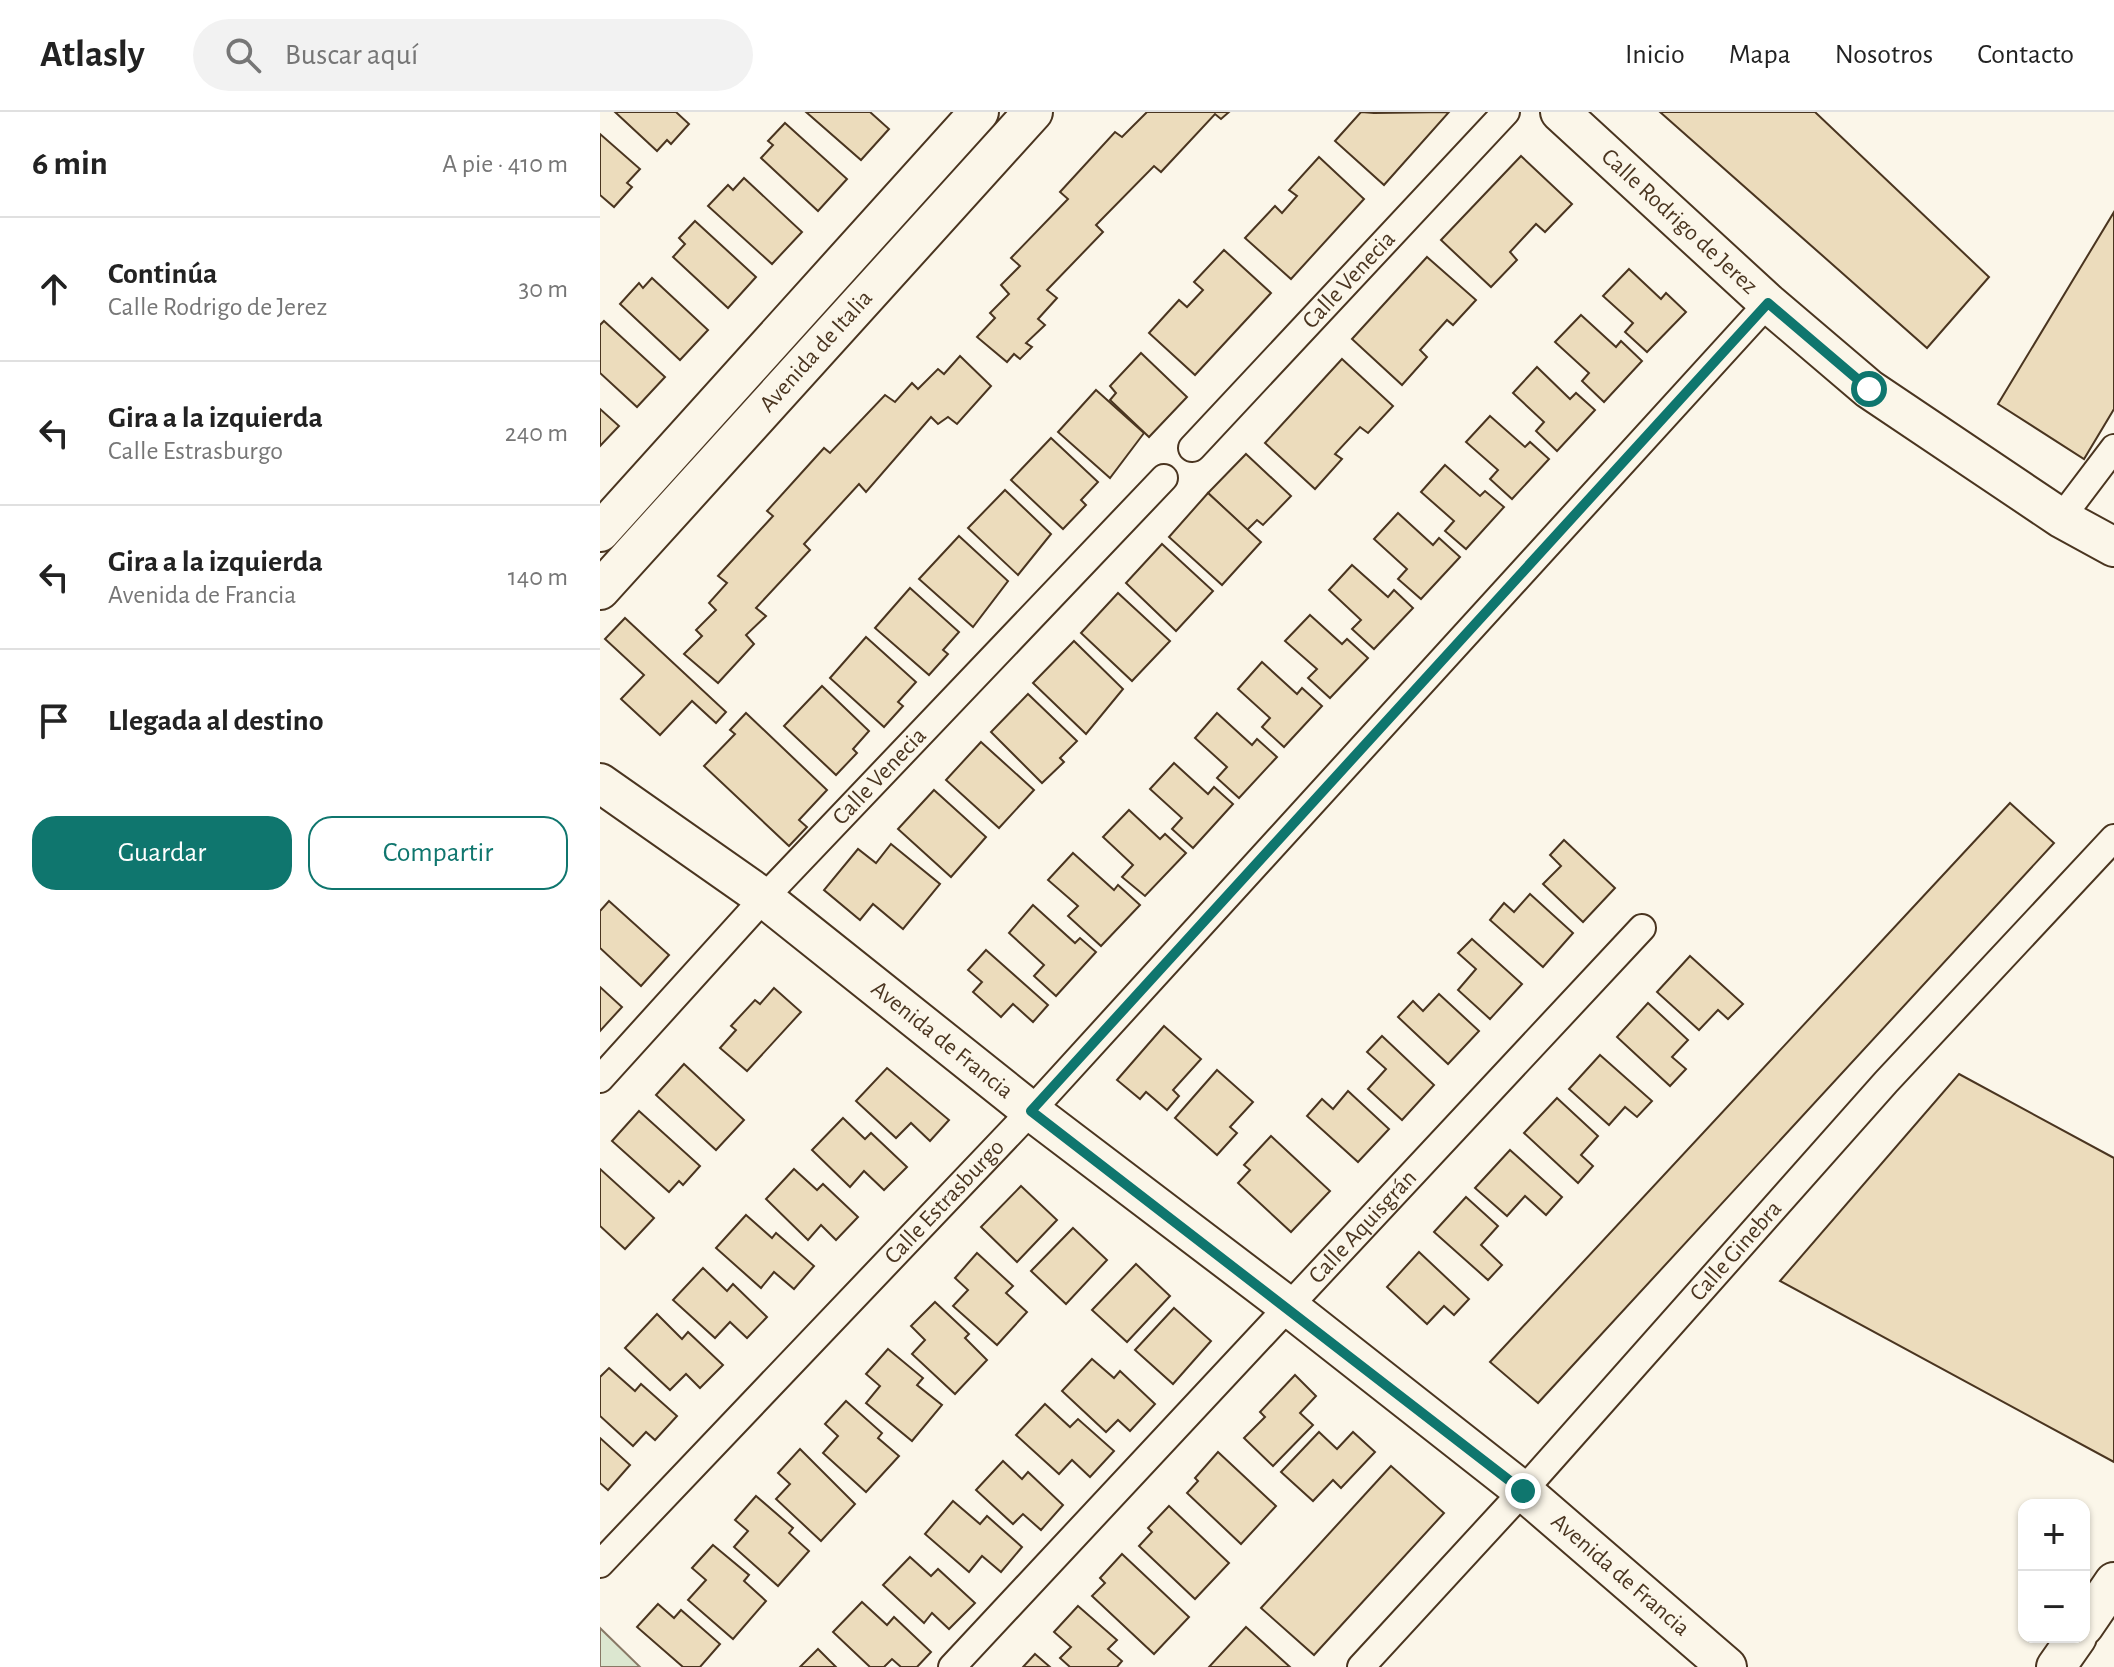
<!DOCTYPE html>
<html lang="es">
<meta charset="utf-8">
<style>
:root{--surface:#fff;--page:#f2f2f2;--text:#222;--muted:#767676;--line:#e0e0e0;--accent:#0f766e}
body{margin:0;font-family:"Alegreya Sans",sans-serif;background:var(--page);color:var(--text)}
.controls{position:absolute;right:24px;bottom:24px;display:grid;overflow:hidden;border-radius:16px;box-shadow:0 2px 6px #0004}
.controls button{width:72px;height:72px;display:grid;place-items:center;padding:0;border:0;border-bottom:2px solid var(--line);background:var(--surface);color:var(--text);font:40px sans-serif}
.stop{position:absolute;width:24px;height:24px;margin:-18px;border:6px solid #0f766e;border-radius:50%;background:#fff}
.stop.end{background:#0f766e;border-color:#fff;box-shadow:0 2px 8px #0008}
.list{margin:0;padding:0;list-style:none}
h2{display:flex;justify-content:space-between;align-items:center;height:104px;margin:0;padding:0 32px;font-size:34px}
h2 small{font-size:26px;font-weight:400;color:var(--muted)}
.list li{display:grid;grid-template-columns:52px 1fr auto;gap:24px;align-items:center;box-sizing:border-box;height:144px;padding:0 32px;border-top:2px solid var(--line)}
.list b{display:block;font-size:30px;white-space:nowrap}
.list p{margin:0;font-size:26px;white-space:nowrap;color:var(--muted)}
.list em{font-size:26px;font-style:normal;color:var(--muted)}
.actions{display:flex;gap:16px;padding:24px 32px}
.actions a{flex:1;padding:18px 0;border:2px solid var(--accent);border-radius:24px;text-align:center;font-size:28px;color:var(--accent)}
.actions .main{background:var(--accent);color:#fff}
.icon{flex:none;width:44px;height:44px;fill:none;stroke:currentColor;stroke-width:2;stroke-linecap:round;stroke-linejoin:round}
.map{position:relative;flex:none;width:1514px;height:1555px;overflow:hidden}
header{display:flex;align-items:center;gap:48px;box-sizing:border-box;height:112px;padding:0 40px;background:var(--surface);border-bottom:2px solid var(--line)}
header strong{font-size:38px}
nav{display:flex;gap:44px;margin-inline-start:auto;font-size:28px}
.search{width:560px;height:72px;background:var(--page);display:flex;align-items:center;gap:20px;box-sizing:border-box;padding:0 28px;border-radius:44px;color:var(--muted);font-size:30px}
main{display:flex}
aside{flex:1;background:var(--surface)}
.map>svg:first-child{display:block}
.green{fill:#dce7d0;stroke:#887966;stroke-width:2}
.building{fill:#ecdcbc;stroke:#4a3520;stroke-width:2}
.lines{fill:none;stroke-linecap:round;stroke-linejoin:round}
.street-casing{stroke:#4a3520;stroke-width:30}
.secondary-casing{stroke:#4a3520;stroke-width:42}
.street{stroke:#fbf6e9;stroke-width:26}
.secondary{stroke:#fbf6e9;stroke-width:38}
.route{stroke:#0f766e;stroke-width:10}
.labels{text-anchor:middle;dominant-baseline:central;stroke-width:6;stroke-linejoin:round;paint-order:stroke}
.street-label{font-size:24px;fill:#4a3520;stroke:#fbf6e9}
</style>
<header>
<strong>Atlasly</strong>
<div class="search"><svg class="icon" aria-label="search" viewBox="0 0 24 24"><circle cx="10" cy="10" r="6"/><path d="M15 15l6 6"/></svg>Buscar aquí</div>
<nav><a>Inicio</a><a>Mapa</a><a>Nosotros</a><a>Contacto</a></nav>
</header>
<main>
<aside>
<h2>6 min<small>A pie · 410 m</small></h2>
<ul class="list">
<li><svg class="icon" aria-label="ahead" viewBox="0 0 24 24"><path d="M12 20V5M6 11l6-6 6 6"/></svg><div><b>Continúa</b><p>Calle Rodrigo de Jerez</p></div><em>30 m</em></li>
<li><svg class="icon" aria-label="left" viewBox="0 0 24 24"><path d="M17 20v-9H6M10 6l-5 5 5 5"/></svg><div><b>Gira a la izquierda</b><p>Calle Estrasburgo</p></div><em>240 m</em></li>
<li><svg class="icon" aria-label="left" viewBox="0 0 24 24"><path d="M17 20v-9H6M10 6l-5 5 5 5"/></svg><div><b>Gira a la izquierda</b><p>Avenida de Francia</p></div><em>140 m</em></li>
<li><svg class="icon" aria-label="arrive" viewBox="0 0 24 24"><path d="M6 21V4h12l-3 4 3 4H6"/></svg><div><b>Llegada al destino</b></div></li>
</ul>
<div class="actions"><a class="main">Guardar</a><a>Compartir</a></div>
</aside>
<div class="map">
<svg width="1514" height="1555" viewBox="0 0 1514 1555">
<rect width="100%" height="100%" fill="#fbf6e9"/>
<path class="green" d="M0 1516 40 1555H0Z"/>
<g class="building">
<path d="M15 0H76L89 12 71 32 67 28 57 39Z"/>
<path d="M206 0H270L289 17 261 48Z"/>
<path d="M547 0H629L621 7 615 2 561 60 554 54 496 113 503 120 447 178 457 186 438 207 445 213 426 231 432 235 420 247 414 242 407 250 377 225 395 206 390 201 409 182 401 173 420 154 411 146 468 87 460 80 515 20 522 25Z"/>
<path d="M761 0 774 1 849 0 784 73 735 29Z"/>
<path d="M1060 0H1215L1389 165 1327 236Z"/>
<path d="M185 11 247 67 218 99 161 46 173 33 168 29Z"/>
<path d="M0 22 40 57 27 71 32 75 14 95 0 83Z"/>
<path d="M921 44 972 92 945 120 936 112 910 140 917 148 891 175 841 128Z"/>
<path d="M719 45 764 87 691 167 645 126 675 94 682 101 697 84 689 78Z"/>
<path d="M144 66 202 120 172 152 108 94 128 73 133 78Z"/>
<path d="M1514 100V297L1484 347 1398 292Z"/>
<path d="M95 109 156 165 128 196 73 145 85 132 79 126Z"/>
<path d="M624 138 671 181 595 263 549 221 579 188 587 195 603 178 594 170Z"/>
<path d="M827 145 876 188 853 213 847 208 820 238 827 245 802 273 752 227Z"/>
<path d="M1029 157 1061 187 1066 181 1086 200 1047 240 1025 220 1033 211 1003 184Z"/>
<path d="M52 166 108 218 80 248 20 192 39 171 43 176Z"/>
<path d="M981 203 1016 235 1021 229 1042 249 1004 290 982 269 989 261 955 230Z"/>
<path d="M4 209 65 265 37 295 0 261V213Z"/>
<path d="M541 241 587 285 549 325 510 288 516 281 510 274Z"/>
<path d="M360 244 391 274 357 312 348 305 338 312 331 305 266 380 259 372 204 432 210 438 156 496 166 504 146 523 154 532 118 571 84 542 102 524 96 518 116 498 109 491 127 471 118 464 173 404 167 399 224 336 230 341 285 283 295 290 312 271 318 277 338 257 344 262Z"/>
<path d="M742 247 793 294 768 321 760 315 735 342 742 347 715 377 665 331Z"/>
<path d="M937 255 970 287 976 281 995 298 957 339 936 319 944 310 913 281Z"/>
<path d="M496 278 544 321 510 366 458 320Z"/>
<path d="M0 297 19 314 0 334Z"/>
<path d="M890 304 925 335 930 330 949 347 912 387 890 367 898 358 866 330Z"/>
<path d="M451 326 498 370 481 388 486 393 463 417 411 368Z"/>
<path d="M646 342 691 384 663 413 657 408 647 418 608 381Z"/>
<path d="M845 353 880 384 885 379 904 395 866 437 845 419 854 409 821 380Z"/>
<path d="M405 378 451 422 418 463 368 416Z"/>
<path d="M608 381 661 430 622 473 569 425Z"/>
<path d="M798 401 833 433 839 426 860 445 821 487 798 467 807 457 774 427Z"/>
<path d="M359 424 408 469 373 515 319 467Z"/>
<path d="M562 432 613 479 576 519 526 471Z"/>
<path d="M752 453 788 485 794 478 813 496 774 537 752 517 761 508 729 478Z"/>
<path d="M310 476 359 520 343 538 348 542 329 563 275 516Z"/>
<path d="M518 481 570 529 532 569 481 521Z"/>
<path d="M710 503 742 532 747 527 768 546 730 586 708 566 717 557 685 529Z"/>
<path d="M25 506 126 600 116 611 92 589 60 623 21 587 44 563 5 527Z"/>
<path d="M266 525 316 570 298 590 303 594 284 615 230 566Z"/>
<path d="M474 529 523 577 486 622 433 571Z"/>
<path d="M662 550 697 582 702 576 722 594 684 635 662 615 670 606 638 577Z"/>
<path d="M222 574 269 619 253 637 257 641 236 663 184 614Z"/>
<path d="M428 582 477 629 460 646 464 650 442 671 391 620Z"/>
<path d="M146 601 227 678 199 708 207 715 189 734 104 654 135 622 130 618Z"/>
<path d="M617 601 652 633 657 627 677 645 639 686 617 666 627 655 595 626Z"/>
<path d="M381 630 434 678 399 716 346 668Z"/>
<path d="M574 651 608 682 614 675 633 692 593 736 572 717 582 706 550 677Z"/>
<path d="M334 678 386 725 351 765 298 717Z"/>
<path d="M1410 691 1454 731 938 1291 890 1250Z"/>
<path d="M529 698 560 727 565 722 586 741 545 784 522 765 533 753 503 725Z"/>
<path d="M964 728 1015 776 983 810 943 772 961 754 950 743Z"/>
<path d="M291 732 340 772 303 817 273 792 260 808 224 778 258 737 276 751Z"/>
<path d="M473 741 514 778 518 773 540 793 501 834 468 804 478 794 448 768Z"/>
<path d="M930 782 973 821 943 855 890 808 904 791 914 800Z"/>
<path d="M9 789 69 843 41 874 0 836V799Z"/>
<path d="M433 793 475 831 480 826 496 840 456 884 434 864 444 853 409 821Z"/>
<path d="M872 827 922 872 890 907 858 878 876 857 858 841Z"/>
<path d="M386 838 448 893 433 910 413 892 401 905 373 880 382 870 368 858Z"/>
<path d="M1090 844 1143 892 1128 907 1118 898 1099 918 1057 880Z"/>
<path d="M0 875 22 895 0 919Z"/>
<path d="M174 876 201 900 147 959 120 936 136 918 131 914 155 888 160 892Z"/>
<path d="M839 882 879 919 848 952 798 905 813 889 823 899Z"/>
<path d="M1048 891 1088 928 1072 945 1086 957 1070 974 1017 925Z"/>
<path d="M564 914 601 947 573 978 579 984 567 998 546 980 540 987 517 968Z"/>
<path d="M782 924 834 973 802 1008 768 977 786 957 767 940Z"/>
<path d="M1000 943 1052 989 1037 1005 1025 995 1009 1013 969 977Z"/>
<path d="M84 952 144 1008 116 1038 56 983Z"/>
<path d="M287 956 349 1008 330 1029 311 1011 296 1026 256 989Z"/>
<path d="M617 958 653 990 630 1015 637 1021 617 1043 575 1006Z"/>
<path d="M1359 962 1514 1046V1350L1180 1169Z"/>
<path d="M748 979 789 1017 758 1050 707 1004 722 987 733 997Z"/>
<path d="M957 986 998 1024 981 1043 993 1054 978 1071 924 1021Z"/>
<path d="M39 999 100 1054 83 1073 79 1069 69 1080 12 1029Z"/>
<path d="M243 1006 265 1027 271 1021 307 1055 284 1078 264 1059 250 1075 212 1038Z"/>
<path d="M671 1024 730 1079 691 1120 638 1071 650 1058 644 1053Z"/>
<path d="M910 1038 962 1085 946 1103 925 1084 907 1104 875 1076Z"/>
<path d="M0 1057 54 1106 25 1137 0 1114Z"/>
<path d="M194 1057 217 1078 223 1072 258 1105 236 1128 221 1113 208 1128 166 1087Z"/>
<path d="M421 1074 457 1108 417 1150 381 1115Z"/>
<path d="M866 1085 898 1114 881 1133 902 1153 888 1168 834 1120Z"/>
<path d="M146 1103 172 1126 176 1121 214 1154 194 1177 174 1160 161 1176 116 1136Z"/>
<path d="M473 1116 507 1148 466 1192 431 1159Z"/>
<path d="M819 1140 869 1187 854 1203 844 1194 827 1212 787 1175Z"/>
<path d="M377 1141 413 1174 406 1181 427 1200 397 1233 353 1194 368 1178 355 1166Z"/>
<path d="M536 1152 570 1184 527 1230 492 1198Z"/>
<path d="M103 1156 127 1179 133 1172 167 1205 147 1226 130 1210 115 1226 73 1188Z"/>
<path d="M335 1190 369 1222 365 1226 387 1248 355 1282 312 1242 325 1228 311 1214Z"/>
<path d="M574 1196 611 1229 573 1272 535 1238Z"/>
<path d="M57 1202 82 1227 88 1220 123 1253 100 1276 86 1262 70 1278 25 1236Z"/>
<path d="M288 1237 323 1266 317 1273 342 1293 312 1329 266 1291 280 1274 266 1262Z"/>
<path d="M492 1247 514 1266 520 1259 555 1292 530 1319 518 1308 506 1320 462 1279Z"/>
<path d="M9 1256 35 1279 41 1272 77 1304 55 1328 46 1320 33 1334 0 1304V1265Z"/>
<path d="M695 1263 716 1284 700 1301 713 1313 673 1354 644 1326 665 1305 660 1300Z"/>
<path d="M246 1289 282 1321 278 1326 299 1344 266 1380 223 1341 238 1324 225 1312Z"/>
<path d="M445 1292 470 1315 478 1307 514 1339 490 1365 472 1348 459 1362 416 1323Z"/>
<path d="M719 1320 737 1337 753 1320 775 1340 741 1376 733 1368 713 1389 681 1360Z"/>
<path d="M0 1326 30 1353 8 1378 0 1371Z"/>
<path d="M200 1337 255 1392 221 1429 176 1387 190 1372 178 1361Z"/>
<path d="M618 1340 676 1394 641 1432 587 1381 598 1369 595 1366Z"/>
<path d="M403 1349 422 1367 428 1360 463 1393 441 1418 423 1402 413 1412 376 1378Z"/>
<path d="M791 1354 844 1401 714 1543 661 1496Z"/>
<path d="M156 1384 193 1416 189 1421 209 1439 178 1474 134 1435 148 1419 135 1408Z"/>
<path d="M353 1389 380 1412 387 1404 422 1435 401 1460 382 1444 369 1460 325 1422Z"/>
<path d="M569 1394 629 1451 595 1487 539 1434 552 1420 548 1416Z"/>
<path d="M113 1433 149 1463 144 1469 166 1489 133 1527 88 1488 106 1468 92 1456Z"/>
<path d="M522 1442 589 1505 554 1542 492 1484 505 1471 500 1466Z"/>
<path d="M310 1445 331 1464 338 1457 375 1491 349 1517 332 1501 324 1511 283 1473Z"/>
<path d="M262 1490 287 1513 294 1505 331 1540 317 1555H301L292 1547 284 1555H270L233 1520Z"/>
<path d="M58 1492 74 1506 81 1498 120 1532 100 1555H83L37 1515Z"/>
<path d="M478 1494 517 1528 508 1537 522 1549 517 1555H470L460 1546 471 1535 454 1520Z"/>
<path d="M646 1515 690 1555H609Z"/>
<path d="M218 1537 236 1555H200Z"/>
<path d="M435 1542 450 1555H423Z"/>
</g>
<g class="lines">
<defs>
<g id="street">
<path id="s1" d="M592 336 906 0"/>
<path d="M1461 406 1514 336"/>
<path id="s2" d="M0 967 164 786 564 366"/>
<path id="s3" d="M0 1452 431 999 1168 191"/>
<path id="s4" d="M352 1555 1042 816"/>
<path id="s5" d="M761 1555 923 1379 1286 970 1514 726"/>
</g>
<g id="secondary">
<path id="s6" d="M960 0 1168 191 1269 277 1461 406 1514 435"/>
<path d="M0 420 379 0"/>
<path id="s7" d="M0 478 433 0"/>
<path id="s8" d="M0 671 164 786 431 999 689 1195 923 1379 1127 1555"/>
<path d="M1484 1514 1514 1470"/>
<path d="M1456 1555 1477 1525"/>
</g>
</defs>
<use href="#street" class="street-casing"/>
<use href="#secondary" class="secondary-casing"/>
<use href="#street" class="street"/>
<use href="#secondary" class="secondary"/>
</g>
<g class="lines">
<path class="route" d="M923 1379 431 999 1168 191 1269 277"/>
</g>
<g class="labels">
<g class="street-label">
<text stroke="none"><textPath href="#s6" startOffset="162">Calle Rodrigo de Jerez</textPath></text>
<text stroke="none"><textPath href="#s1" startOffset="230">Calle Venecia</textPath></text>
<text stroke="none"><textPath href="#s7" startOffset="322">Avenida de Italia</textPath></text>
<text stroke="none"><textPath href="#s2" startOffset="412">Calle Venecia</textPath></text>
<text stroke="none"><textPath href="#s8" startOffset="428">Avenida de Francia</textPath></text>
<text stroke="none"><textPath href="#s3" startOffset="500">Calle Estrasburgo</textPath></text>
<text stroke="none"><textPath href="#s4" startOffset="602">Calle Aquisgrán</textPath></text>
<text stroke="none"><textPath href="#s5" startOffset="560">Calle Ginebra</textPath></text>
<text stroke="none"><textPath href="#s8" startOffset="1292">Avenida de Francia</textPath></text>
</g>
</g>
</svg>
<div class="controls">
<button>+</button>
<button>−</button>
</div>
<div class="stop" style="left:1269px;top:277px"></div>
<div class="stop end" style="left:923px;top:1379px"></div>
</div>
</main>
